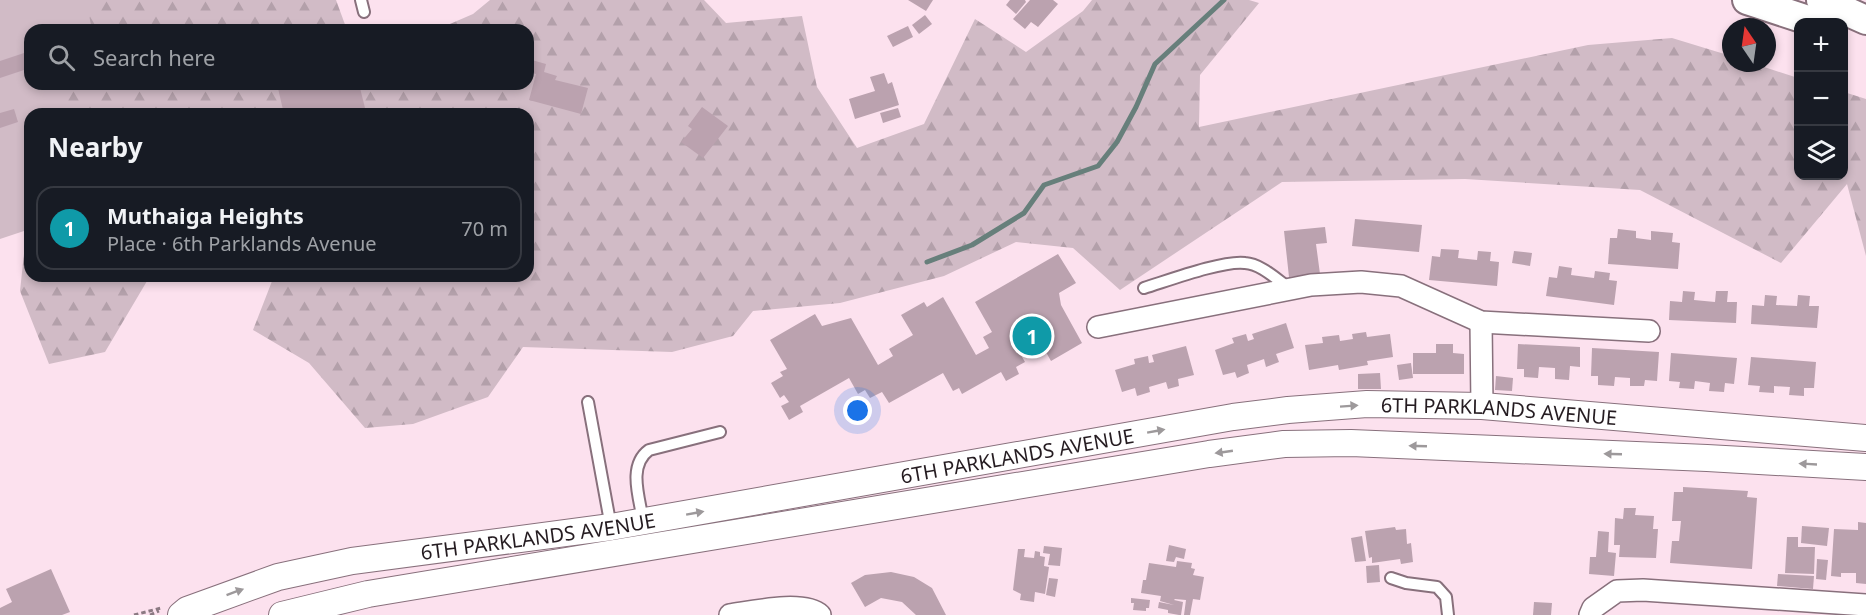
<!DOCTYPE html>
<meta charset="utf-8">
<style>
:root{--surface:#171b24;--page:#242831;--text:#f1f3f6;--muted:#9ea1a6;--line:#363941;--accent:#d93025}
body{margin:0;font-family:"Noto Sans",sans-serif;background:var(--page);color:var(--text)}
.controls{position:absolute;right:18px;top:18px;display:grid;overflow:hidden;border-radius:12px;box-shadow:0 3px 9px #0003}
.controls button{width:54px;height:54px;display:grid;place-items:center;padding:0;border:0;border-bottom:2px solid var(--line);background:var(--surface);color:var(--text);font:30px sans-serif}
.compass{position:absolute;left:1722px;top:18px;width:54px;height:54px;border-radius:50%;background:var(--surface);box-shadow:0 3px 9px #0003;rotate:347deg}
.you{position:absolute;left:858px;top:411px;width:21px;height:21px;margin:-15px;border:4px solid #fff;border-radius:50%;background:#1a73e8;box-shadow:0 0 0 9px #1a73e833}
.badge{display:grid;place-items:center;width:39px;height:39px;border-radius:50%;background:var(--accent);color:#fff;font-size:20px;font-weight:700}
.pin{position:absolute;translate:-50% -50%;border:3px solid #fff;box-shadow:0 2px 6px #0006}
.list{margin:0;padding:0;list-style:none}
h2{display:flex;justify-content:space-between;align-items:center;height:78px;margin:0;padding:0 24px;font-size:26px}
h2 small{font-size:20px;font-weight:400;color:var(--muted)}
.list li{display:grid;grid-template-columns:39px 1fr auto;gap:18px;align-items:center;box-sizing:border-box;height:84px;margin:0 12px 12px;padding:0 12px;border:2px solid var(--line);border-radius:18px}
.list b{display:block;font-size:22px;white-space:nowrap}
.list p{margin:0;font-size:20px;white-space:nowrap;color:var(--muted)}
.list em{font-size:20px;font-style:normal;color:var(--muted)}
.icon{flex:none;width:33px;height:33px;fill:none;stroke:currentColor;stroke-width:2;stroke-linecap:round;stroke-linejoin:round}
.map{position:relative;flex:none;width:1866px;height:615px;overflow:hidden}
.search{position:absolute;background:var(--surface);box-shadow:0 3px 9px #0003;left:24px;top:24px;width:510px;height:66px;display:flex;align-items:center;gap:15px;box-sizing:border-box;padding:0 21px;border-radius:18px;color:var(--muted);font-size:22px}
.panel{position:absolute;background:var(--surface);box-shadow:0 3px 9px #0003;left:24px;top:108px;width:510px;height:174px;border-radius:18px}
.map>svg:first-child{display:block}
.grass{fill:#d1bbc6}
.forest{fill:url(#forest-firs)}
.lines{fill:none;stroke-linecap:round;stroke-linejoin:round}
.stream{stroke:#677f7b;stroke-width:5}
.building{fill:#bba2af}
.service-casing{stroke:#88707c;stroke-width:14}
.minor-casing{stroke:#88707c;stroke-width:24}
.tertiary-casing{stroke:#88707c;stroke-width:28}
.secondary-casing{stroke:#88707c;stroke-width:32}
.path{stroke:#8b7982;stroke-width:3;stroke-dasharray:4.5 3;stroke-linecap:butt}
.service{stroke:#fff;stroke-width:10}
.minor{stroke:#fff;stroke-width:21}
.tertiary{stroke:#fff;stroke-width:26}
.secondary{stroke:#fff;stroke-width:28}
.oneway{fill:#9d999b}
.labels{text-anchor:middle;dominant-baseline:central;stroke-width:5;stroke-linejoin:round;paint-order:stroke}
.street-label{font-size:20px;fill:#251c21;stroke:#fff}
</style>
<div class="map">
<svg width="1866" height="615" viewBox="0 0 1866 615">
<defs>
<pattern id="forest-firs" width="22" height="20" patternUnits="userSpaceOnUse" patternTransform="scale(1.5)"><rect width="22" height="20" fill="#d1bbc6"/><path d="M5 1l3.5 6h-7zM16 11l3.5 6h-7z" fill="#b3a0aa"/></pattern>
</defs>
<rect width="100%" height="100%" fill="#fce1ee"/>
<path class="grass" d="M0 0H240L246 30H30V84H258L265 114H30V229L0 239Z"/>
<g class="forest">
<path d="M86 0H336L347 30H92Z"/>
<path d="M490 0H704L726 23 802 16 817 87 857 148 924 124 975 19 1026 52 1083 11 1092 0H1249L1259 3 1200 75 1199 127 1588 45 1672 38 1731 56V63H1752L1798 78V176H1844V92L1866 99V256L1847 184 1781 263 1640 190 1465 179 1282 182 1120 290 1073 248 1016 242 944 276 840 303 753 311 733 336 672 352 523 347 488 397 413 424 365 428 309 363 253 330 274 276H528V114H61L73 84H528V30H436L473 14Z"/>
<path d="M30 198V276H150L105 352 49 364 20 291Z"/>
</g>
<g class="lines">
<path class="stream" d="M927 262 972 245 1024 213 1044 185 1098 166 1117 142 1136 107 1155 64 1224 0"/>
</g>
<g class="building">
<path d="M908 0H933L926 11Z"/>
<path d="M1010 0H1025L1026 2 1016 14 1006 5Z"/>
<path d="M1030 0H1053L1058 4 1038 27 1031 22 1025 29 1013 19Z"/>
<path d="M925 15 932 24 919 34 912 25Z"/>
<path d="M908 26 913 37 893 47 887 36Z"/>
<path d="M30 51V68L0 78V61Z"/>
<path d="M528 59 546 64 544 72 557 76 555 80 588 88 581 114 529 100 536 74 528 72Z"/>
<path d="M884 73 888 84 892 82 899 105 855 119 849 99 875 91 870 77Z"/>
<path d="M277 84H332L334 88 359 84 365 108 339 114H284Z"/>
<path d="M702 107 728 126 703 158 681 142 692 129 688 126Z"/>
<path d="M898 108 901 117 883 123 880 113Z"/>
<path d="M14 109 18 122 0 128V113Z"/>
<path d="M1355 219 1422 225 1419 252 1352 246Z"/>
<path d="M1325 227 1327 243 1316 244 1320 274 1289 277 1284 231Z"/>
<path d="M1618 229 1636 231V238L1651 240V231L1673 233 1672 242 1680 243 1678 269 1608 264 1610 238H1617Z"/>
<path d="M1441 249 1459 250 1458 258 1477 260 1478 251 1491 252 1490 261 1499 262 1497 286 1429 280 1432 256 1440 257Z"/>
<path d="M1514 251 1532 253 1530 266 1512 263Z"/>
<path d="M1058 254 1076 283 1059 293 1061 305 1082 343 1051 361 1038 338 1018 350 1025 362 1016 367 1019 374 1006 381 1001 372 962 394 959 388 953 391 943 373 889 403 882 392 870 398 865 390 858 394 849 378 800 406 803 412 789 420 781 406 789 402 784 395 780 398 771 383 783 376 780 372 787 369 770 340 815 314 822 326 851 318 878 365 893 356 889 349 913 335 901 315 924 302 927 307 943 297 976 355 989 348 983 337 992 332 975 302Z"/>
<path d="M1559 266 1572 268 1571 275 1594 278 1595 271 1610 273 1609 280 1617 281 1614 305 1546 296 1549 277 1557 278Z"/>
<path d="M1683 291 1695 292 1694 300 1715 302 1716 291H1728L1727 302H1737L1736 323 1669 320 1670 301 1682 302Z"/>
<path d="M1765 295 1777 296 1776 305 1797 306 1798 295 1810 296 1809 306H1819L1817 328 1751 324 1752 305 1764 306Z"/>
<path d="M1286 323 1294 348 1276 354 1279 362 1266 367 1264 359 1247 365 1249 373 1237 378 1235 372 1223 375 1215 350 1234 343 1232 338 1246 334 1248 341 1254 339 1252 334Z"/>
<path d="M1366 332 1367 337 1390 334 1393 357 1367 361 1368 365 1339 370 1338 365 1309 370 1305 345 1323 343 1322 337 1339 335 1340 341 1353 339 1352 334Z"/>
<path d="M1436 344H1453V353L1464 354V374H1413V353H1436Z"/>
<path d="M1518 344 1580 347V367L1570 366 1569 380 1555 379V368L1539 367 1538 378 1524 377V369H1517Z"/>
<path d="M1186 346 1194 375 1178 379 1179 386 1168 389 1166 382 1149 387 1150 392 1137 396 1135 388 1122 392 1115 370 1135 364 1134 359 1148 356 1149 363 1154 362 1152 355Z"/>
<path d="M1592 348 1659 352 1657 381 1645 380 1644 386H1630V378L1615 377 1614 386 1598 385V376H1591Z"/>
<path d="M1671 353 1737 358 1734 384 1725 383 1724 392 1709 391 1710 383 1695 381 1694 389 1679 388 1680 382 1669 381Z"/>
<path d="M1751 357 1816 362 1814 388H1804V396L1789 395 1790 387 1774 386V393L1759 392 1760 386 1748 385Z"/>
<path d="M1411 363 1413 378 1399 380 1397 365Z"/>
<path d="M1380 373 1381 389H1358V374Z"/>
<path d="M1496 376 1513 378 1512 391 1495 390Z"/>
<path d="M1683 487 1748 491 1747 497 1757 498 1752 569 1670 563 1672 541H1679L1681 521H1672L1674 492H1683Z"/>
<path d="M1624 508H1636L1635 515 1654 516 1653 529H1658L1656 558 1619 557 1620 545H1614L1615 518 1623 519Z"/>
<path d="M1858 522 1866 523V584L1856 583V573H1841V577L1831 576 1834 529 1858 530Z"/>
<path d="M1802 526 1829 528 1827 546 1801 543Z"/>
<path d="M1395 527 1396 530 1406 529 1407 544 1411 543 1413 562 1401 564 1400 559 1372 563V557L1369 558 1365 531Z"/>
<path d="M1598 531 1609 532 1608 552 1616 553 1614 576 1589 574 1590 557H1596Z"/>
<path d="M1362 536 1366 561 1355 562 1351 538Z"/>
<path d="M1787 537H1798V547H1815L1814 574 1785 573Z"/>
<path d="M1169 545 1186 549 1184 559 1176 557 1174 562 1166 561Z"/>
<path d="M1044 546 1062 548 1060 566 1048 565 1050 554 1043 553Z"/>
<path d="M1018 549H1025L1024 557 1034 558 1035 551 1040 552V556L1045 557 1044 566 1049 567 1045 594 1035 592 1034 602 1020 600 1021 594 1013 590Z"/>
<path d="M1817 559 1828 560 1826 580 1816 579Z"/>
<path d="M1177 561 1192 563 1191 568 1195 569 1193 575 1204 577 1200 600 1193 599 1190 615H1184L1186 600 1175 599 1174 600 1183 602 1181 615H1179L1168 613V610L1158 608 1159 602 1174 605 1160 601 1161 596 1141 593 1143 580H1146L1149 563 1176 567Z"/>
<path d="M1379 565 1380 582 1367 583 1366 566Z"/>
<path d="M51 569 70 612 62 615H0V608L12 602 6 589Z"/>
<path d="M891 572 914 577 932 588 946 615H916L902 602 881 598 865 607 851 583 865 575Z"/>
<path d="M1778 574 1814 576 1813 589 1777 586Z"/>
<path d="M1049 578 1058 579 1055 597 1046 595Z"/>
<path d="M1131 598 1150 600 1149 608H1146V611L1133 610 1134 603H1131Z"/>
<path d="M1534 602 1552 603 1551 615H1533Z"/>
</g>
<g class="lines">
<defs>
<g id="service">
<path d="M361 0 364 12"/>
<path d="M1144 288C1167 281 1223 260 1245 263 1261 264 1276 279 1289 288"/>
<path d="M588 402 611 527"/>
<path d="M643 521C640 499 627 466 649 450L720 432"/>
<path d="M1391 578 1406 583 1437 587 1446 597 1448 615"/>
</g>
<g id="minor">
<path d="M1481 322 1482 406"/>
<path d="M1098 327 1311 285 1361 282 1401 286 1481 322 1649 331"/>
<path d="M730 615C751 612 804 600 820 615"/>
<path d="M1590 615 1593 608 1617 591 1643 590 1866 605"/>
</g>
<g id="tertiary">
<path id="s1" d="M181 615 187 610 278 577 352 561 611 527 1233 417 1288 410 1367 404 1482 406 1866 438"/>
<path d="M282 615 368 594 1209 454 1284 444 1351 443 1707 458 1866 467"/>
</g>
<g id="secondary">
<path d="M1747 0 1814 22"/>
<path d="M1821 0 1866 20"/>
</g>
</defs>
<use href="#service" class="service-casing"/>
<use href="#minor" class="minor-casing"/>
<use href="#tertiary" class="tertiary-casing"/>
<use href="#secondary" class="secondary-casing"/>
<g class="path">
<path d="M134 615 161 608"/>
<path d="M150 615 159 611"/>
</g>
<use href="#service" class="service"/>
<use href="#minor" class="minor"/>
<use href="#tertiary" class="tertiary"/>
<use href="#secondary" class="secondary"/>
</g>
<defs><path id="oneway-solid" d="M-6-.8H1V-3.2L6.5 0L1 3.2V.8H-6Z" transform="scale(1.5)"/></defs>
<g class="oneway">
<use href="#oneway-solid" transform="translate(1349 406) rotate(-4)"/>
<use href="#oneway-solid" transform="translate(1156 431) rotate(-10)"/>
<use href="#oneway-solid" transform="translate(1418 446) rotate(-178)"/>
<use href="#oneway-solid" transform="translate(1224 452) rotate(172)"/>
<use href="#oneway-solid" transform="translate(1613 454) rotate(-178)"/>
<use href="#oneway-solid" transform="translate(1808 464) rotate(-177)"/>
<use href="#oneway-solid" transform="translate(695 513) rotate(-10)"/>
<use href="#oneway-solid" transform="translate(235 592) rotate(-20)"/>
</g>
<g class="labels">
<g class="street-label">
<text stroke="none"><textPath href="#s1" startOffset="1340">6TH PARKLANDS AVENUE</textPath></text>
<text stroke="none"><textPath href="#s1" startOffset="854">6TH PARKLANDS AVENUE</textPath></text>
<text stroke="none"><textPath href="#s1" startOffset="368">6TH PARKLANDS AVENUE</textPath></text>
</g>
</g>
</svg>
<div class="controls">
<button>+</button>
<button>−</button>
<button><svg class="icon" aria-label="layers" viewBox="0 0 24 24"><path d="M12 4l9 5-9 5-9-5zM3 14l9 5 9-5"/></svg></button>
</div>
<svg class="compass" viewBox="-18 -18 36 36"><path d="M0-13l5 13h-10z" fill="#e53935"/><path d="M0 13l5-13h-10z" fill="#9ea1a6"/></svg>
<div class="you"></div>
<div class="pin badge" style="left:1032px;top:336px;background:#0f9aa8">1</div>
<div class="search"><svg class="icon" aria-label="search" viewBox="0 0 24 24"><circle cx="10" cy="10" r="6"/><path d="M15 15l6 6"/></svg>Search here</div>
<section class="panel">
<h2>Nearby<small></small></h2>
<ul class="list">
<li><span class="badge" style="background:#0f9aa8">1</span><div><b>Muthaiga Heights</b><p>Place · 6th Parklands Avenue</p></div><em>70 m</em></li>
</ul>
</section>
</div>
